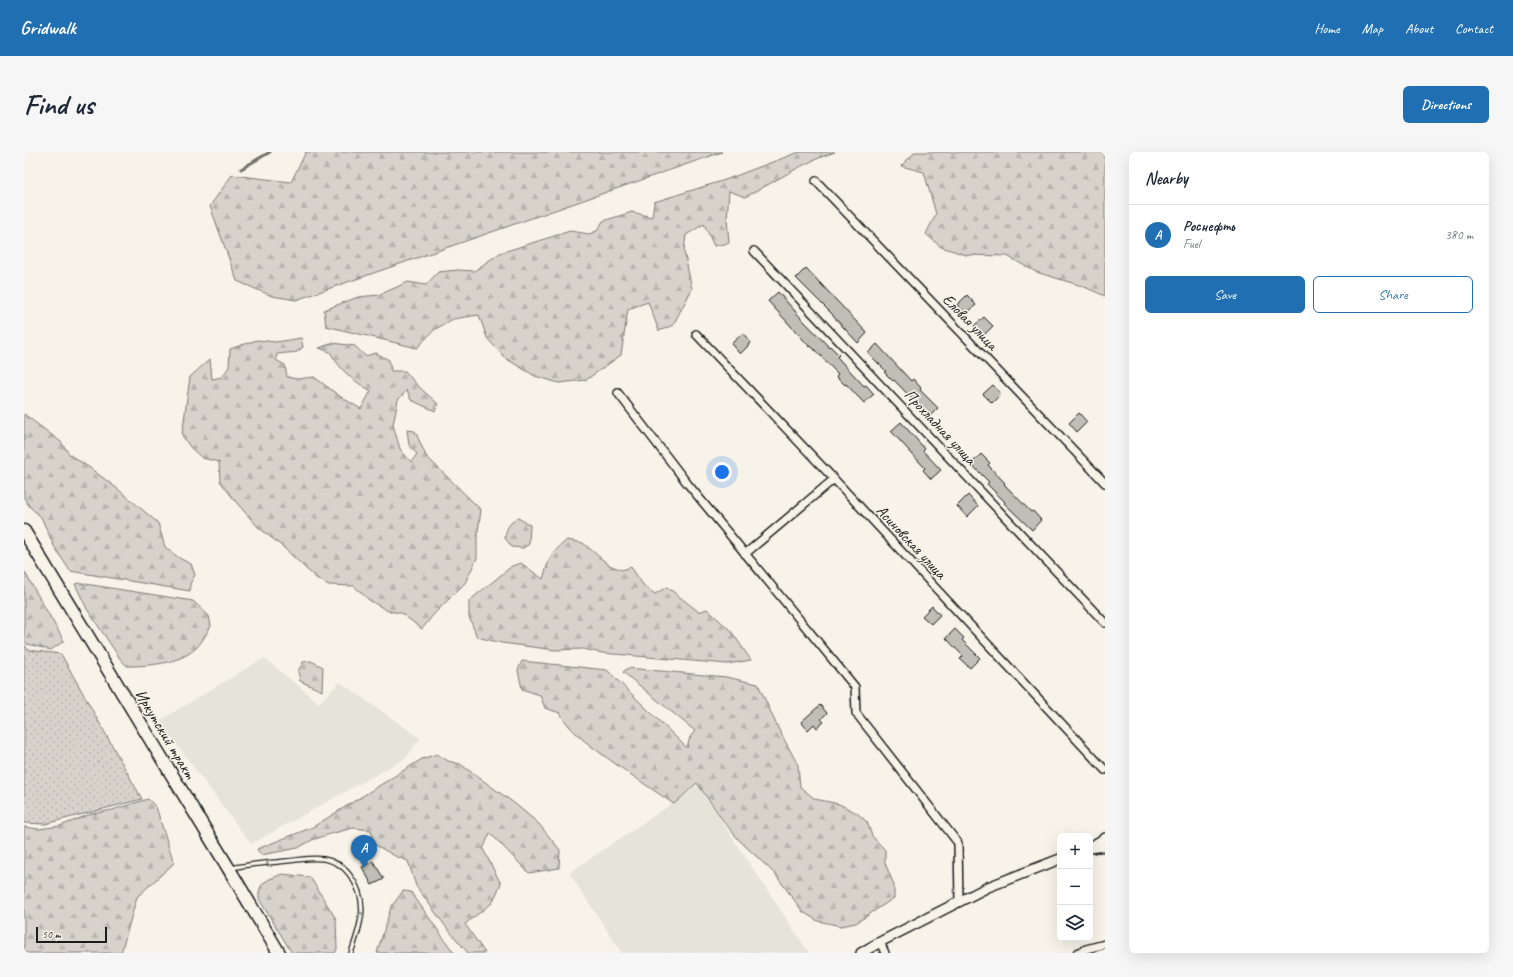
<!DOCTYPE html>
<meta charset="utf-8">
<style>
:root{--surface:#fff;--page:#f6f6f7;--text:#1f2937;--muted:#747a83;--line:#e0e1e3;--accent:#1f6fb2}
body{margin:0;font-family:Caveat,sans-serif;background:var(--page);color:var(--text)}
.controls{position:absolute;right:12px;bottom:12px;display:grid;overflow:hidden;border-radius:6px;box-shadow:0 4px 16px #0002}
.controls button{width:36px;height:36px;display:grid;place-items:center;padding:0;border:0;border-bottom:1px solid var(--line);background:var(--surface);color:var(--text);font:20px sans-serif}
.scale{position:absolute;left:12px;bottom:10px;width:71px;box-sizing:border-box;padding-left:4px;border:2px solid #1c1c1c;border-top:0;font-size:11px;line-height:14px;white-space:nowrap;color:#1c1c1c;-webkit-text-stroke:3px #f7f3e8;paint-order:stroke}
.you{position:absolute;left:698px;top:320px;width:14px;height:14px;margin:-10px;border:3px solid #fff;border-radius:50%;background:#1a73e8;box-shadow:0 0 0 6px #1a73e833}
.badge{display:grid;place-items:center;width:26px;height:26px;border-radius:50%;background:var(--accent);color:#fff;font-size:13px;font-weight:700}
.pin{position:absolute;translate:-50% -33px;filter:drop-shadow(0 1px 2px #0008)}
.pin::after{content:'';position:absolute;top:21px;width:14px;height:12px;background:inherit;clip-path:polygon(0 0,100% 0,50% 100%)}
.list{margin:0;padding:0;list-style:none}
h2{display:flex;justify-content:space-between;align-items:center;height:52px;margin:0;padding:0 16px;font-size:17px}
h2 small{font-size:13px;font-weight:400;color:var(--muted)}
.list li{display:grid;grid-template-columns:26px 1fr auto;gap:12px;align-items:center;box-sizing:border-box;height:60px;padding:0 16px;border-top:1px solid var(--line)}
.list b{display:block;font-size:15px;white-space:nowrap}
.list p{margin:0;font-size:13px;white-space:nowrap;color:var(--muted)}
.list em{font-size:13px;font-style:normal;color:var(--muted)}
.actions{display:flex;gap:8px;padding:12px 16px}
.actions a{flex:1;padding:9px 0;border:1px solid var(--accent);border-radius:6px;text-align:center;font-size:14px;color:var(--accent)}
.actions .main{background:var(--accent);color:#fff}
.icon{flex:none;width:22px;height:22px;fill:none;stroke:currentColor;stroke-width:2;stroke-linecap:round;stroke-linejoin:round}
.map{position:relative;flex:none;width:1081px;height:801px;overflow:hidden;border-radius:6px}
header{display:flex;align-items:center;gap:24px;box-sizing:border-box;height:56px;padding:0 20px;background:var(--accent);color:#fff}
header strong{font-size:19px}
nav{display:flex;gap:22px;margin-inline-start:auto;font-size:14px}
.intro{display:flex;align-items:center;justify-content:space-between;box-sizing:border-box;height:96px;padding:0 24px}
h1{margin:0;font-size:28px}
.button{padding:10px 18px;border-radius:6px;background:var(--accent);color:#fff;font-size:14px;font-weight:700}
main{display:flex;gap:24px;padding:0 24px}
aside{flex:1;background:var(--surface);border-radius:6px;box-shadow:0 4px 16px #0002}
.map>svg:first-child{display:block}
.built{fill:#e6e3d9}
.grass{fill:url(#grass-dots);stroke:#7a7874}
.forest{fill:url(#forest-firs);stroke:#7a7874}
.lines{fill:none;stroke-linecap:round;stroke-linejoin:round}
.stream{stroke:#72716c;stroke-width:3}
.building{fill:#c0beb5;stroke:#1c1c1c}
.service-casing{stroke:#1c1c1c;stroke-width:6}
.minor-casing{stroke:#1c1c1c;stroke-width:10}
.tertiary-casing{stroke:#1c1c1c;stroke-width:12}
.primary-casing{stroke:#1c1c1c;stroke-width:15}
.service{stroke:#f7f3e8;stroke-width:3.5}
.minor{stroke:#f7f3e8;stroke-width:7}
.tertiary{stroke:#f7f3e8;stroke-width:9}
.primary{stroke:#f7f3e8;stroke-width:12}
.oneway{stroke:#94928c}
.labels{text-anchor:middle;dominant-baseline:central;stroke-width:3;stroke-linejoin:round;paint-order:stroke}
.street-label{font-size:16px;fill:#1c1c1c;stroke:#f7f3e8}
</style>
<header>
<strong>Gridwalk</strong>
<nav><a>Home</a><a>Map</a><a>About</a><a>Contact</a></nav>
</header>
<div class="intro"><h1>Find us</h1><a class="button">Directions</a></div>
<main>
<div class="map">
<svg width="1081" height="801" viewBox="0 0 1081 801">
<defs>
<pattern id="grass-dots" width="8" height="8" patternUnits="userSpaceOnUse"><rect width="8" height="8" fill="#d7d3cb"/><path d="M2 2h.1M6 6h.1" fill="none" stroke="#b8b5ae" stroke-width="1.8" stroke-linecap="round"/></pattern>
<pattern id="forest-firs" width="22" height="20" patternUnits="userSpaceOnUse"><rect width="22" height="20" fill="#d7d3cb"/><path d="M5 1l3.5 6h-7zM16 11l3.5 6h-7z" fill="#b8b5ae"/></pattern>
</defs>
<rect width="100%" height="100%" fill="#f7f3e8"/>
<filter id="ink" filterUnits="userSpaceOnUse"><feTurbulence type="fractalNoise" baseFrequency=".025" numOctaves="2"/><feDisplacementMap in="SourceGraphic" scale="8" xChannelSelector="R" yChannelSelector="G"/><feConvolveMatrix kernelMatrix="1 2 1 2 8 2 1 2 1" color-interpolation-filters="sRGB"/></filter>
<g filter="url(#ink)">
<g class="built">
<path d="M240 506 295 551 316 530 396 586 382 606 227 692 135 569Z"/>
<path d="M674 634 785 801H598L545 721Z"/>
</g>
<path class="grass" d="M0 492 4 498 37 502 118 647 21 672 0 671Z"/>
<g class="forest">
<path d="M282 0H698L272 148 248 144 213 129 186 54 208 23 267 30Z"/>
<path d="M775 0H811C779 10 751 30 721 45L705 39 703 67 705 91 690 94 680 72 662 83 660 99 668 137 649 173 635 179 624 150 604 157 597 203 562 228 535 231 511 224 481 206 463 186 455 163 429 167 410 178 393 196 302 174 300 158 334 145 355 143 384 130 402 133 414 120 434 118 450 119 476 101 546 79 565 82 573 79 579 69 608 60 628 65 630 50 701 28Z"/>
<path d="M891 0H1081V144L1058 134 1012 120 983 104 942 103 917 95 902 82 912 62 900 20 877 14Z"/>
<path d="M277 186 279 195 273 200 253 202 252 208 261 213 263 225 273 227 290 225 317 245 337 257 347 239C327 227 318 220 306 200L295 196 309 191 331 194 341 204 352 201 365 208 367 219H381L393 233 414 252 411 259 387 248 383 238 374 248 369 273 376 297 387 310 393 302 385 293 383 278 391 279 402 304 457 358 453 386V406L441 431 410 462 398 477 377 461 364 459 345 448 330 434 305 433 292 426 259 395 234 375 212 350 196 329 195 310 178 306 166 295 158 283 166 225 186 207 188 227 198 225 205 215 206 197 233 188 252 190Z"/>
<path d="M0 262 37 290 46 303 66 316 95 338 134 371 141 395 155 406 167 412 171 423 166 432V439L46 419 30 394 17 365 6 355 0 346Z"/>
<path d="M494 366 506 373 505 392 499 396 488 395 481 386C482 376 485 371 494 366Z"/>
<path d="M543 388 559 391 585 413 598 418 607 415 620 434 631 442 643 435 675 460 683 457 707 479 727 508 703 512 578 501 559 497 531 498 478 491 453 485 445 465V449L488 414 497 411 519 427C525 407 526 402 543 388Z"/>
<path d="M0 419 40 489 27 498 3 492 0 488Z"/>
<path d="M55 431 169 449 185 464 187 474C182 482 177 492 171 497 154 512 124 514 103 514L97 508 63 457 51 432Z"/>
<path d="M287 509 299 515 298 539 276 529 274 519 279 510Z"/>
<path d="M498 509 583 518 663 596 666 585 671 579 599 520 604 516 702 525 734 532 754 576 774 613 776 635 791 647 815 652 833 661 843 670 848 684 861 698V711L870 733V746L832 771 817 774 794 769 779 760 751 722 715 688 700 670 673 631 650 652C626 636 603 620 579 603 563 591 546 579 536 561L521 556 516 543 498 537 494 518Z"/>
<path d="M413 602 424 609 436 612 490 651 514 671 536 698 535 716 505 721 466 681 459 697 477 732 468 751 441 772 461 801H444L422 775 392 734 384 709 371 704 350 692 347 678 329 676 306 682 288 688 274 696 237 703 233 697 289 675 398 607Z"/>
<path d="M124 647 132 655 150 711 113 745 97 801H0V675L15 677 36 674 67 662 88 658Z"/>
<path d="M258 722 286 725 312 767 313 797 311 801H268L235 747C234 729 244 728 258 722Z"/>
<path d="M379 739 387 740 430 801H353L367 755Z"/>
</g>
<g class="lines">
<path class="stream" d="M217 17 246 0"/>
</g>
<g class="building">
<path d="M782 116 843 181 834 191 809 164V163L772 126Z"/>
<path d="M754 140 778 167 805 195 806 194 815 203 813 205 840 234 842 233 850 242 840 251 822 232 821 233 812 224 814 222 787 194 786 195 744 149Z"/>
<path d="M943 143 952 153 942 162 933 153Z"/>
<path d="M960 165 969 174 959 184 950 174Z"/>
<path d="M719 181 727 191 716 202 707 192Z"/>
<path d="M853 192 887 229 889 227 897 236 896 238 914 256 904 266 896 257 897 256 870 228 869 229 860 220 862 219 844 201Z"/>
<path d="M969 233 977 242 968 251 959 242Z"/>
<path d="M1055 261 1063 270 1053 280 1045 271Z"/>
<path d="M877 270 901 297 899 299 917 318 907 327 899 318 901 316 867 279Z"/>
<path d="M957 302 966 311 964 313 981 331 980 332 1007 360 1009 359 1017 368 1008 378 980 351 981 350 963 332 965 330 947 312Z"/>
<path d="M944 343 954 354 943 365 933 354Z"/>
<path d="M908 454 916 463 907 472 898 464Z"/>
<path d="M931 477 940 486 938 488 956 506 946 516 936 507 939 504 922 486Z"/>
<path d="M796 553 803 561 797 567 800 570 793 576 790 572 784 578 777 570Z"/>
<path d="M349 709 360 727 348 733 338 715Z"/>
</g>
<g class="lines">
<defs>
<path id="service" d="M208 716C226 712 244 711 263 709 275 708 288 705 300 707 311 709 319 714 325 722 346 749 337 772 327 801"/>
<g id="minor">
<path d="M792 29 1081 331"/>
<path d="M730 99 1081 471"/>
<path d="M672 182 810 327 1081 618"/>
<path d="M594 241 663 331 831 535 832 561 934 691 935 750"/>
<path d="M721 402 810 327"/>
<path d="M1066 694 1081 685"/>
<path d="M856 790 861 801"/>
<path d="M1053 801 1062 797 1081 792"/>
</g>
<g id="tertiary">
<path d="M1066 696 1081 694"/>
<path d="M837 801 856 790 964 735 1036 707"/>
</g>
<path id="primary" d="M0 379 205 717 255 801"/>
</defs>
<use href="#service" class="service-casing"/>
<use href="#minor" class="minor-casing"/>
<use href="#tertiary" class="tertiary-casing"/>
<use href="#primary" class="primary-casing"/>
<use href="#service" class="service"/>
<use href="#minor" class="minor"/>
<use href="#tertiary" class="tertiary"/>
<use href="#primary" class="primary"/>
</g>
<defs><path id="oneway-chevron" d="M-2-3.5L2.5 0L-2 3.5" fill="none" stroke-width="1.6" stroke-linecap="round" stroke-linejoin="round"/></defs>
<g class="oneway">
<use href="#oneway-chevron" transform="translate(245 711) rotate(175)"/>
<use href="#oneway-chevron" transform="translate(337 763) rotate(-84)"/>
</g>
</g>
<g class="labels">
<g class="street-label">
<text transform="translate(946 170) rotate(46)">Еловая улица</text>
<text transform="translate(916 275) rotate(47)">Прохладная улица</text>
<text transform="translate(887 390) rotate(47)">Асиновская улица</text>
<text transform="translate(141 582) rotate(59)">Иркутский тракт</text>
</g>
</g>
</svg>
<div class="controls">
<button>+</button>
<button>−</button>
<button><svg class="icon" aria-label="layers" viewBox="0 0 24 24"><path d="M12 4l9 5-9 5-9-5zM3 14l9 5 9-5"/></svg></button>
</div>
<div class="scale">50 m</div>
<div class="you"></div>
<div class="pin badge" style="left:340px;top:716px">A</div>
</div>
<aside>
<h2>Nearby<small></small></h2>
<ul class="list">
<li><span class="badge">A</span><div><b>Роснефть</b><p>Fuel</p></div><em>380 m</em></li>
</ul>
<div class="actions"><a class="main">Save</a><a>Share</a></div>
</aside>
</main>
